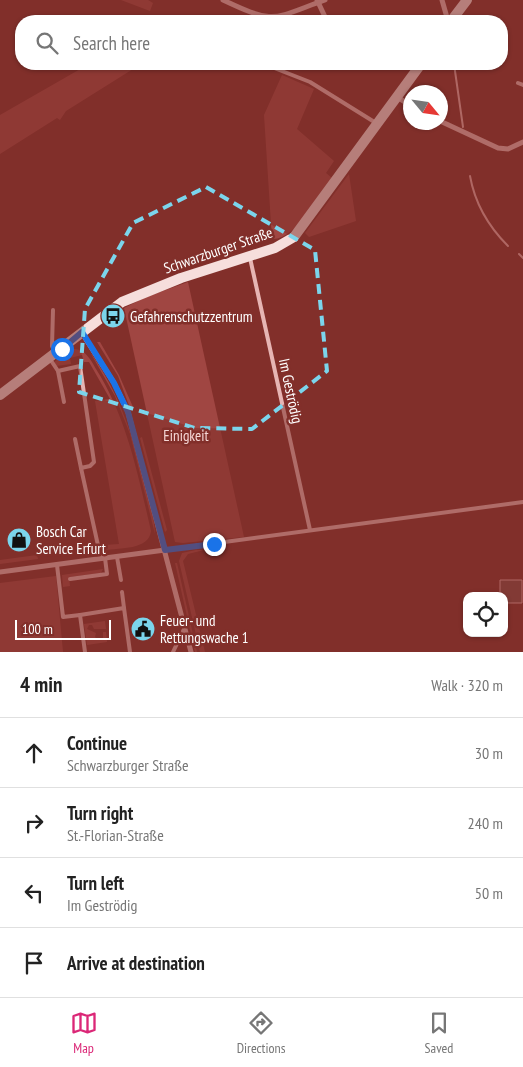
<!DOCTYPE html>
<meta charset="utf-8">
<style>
:root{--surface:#fff;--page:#f2f2f2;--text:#222;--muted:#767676;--line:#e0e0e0;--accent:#db2777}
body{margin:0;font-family:"PT Sans Narrow",sans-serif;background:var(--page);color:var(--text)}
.controls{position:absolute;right:15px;bottom:15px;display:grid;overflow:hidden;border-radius:10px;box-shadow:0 1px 4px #0004}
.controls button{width:45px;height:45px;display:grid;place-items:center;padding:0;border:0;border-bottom:1px solid var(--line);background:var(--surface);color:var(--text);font:25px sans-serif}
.compass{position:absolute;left:403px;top:85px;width:45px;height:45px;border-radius:50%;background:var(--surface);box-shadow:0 1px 4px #0004;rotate:119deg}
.scale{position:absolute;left:15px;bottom:12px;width:96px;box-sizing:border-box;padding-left:5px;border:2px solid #fff;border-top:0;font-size:14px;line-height:18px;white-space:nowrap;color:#fff;-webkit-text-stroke:4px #822f2a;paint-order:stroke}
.stop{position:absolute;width:15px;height:15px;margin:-11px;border:4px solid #1a73e8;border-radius:50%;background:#fff}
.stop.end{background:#1a73e8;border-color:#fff;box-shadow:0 1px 5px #0008}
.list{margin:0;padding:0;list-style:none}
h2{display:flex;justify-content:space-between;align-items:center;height:65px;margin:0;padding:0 20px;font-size:21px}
h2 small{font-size:16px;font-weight:400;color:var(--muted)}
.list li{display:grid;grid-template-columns:32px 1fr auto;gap:15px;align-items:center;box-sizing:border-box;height:70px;padding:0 20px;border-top:1px solid var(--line)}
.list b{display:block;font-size:19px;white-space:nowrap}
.list p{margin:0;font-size:16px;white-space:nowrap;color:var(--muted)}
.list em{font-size:16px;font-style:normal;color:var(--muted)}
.icon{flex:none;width:28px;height:28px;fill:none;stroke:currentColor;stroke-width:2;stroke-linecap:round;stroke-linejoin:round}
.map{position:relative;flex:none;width:523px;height:652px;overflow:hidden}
.search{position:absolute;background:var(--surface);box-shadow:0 1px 4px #0004;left:15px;right:15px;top:15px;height:55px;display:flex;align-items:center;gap:12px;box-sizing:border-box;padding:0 18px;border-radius:20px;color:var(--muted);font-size:19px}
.sheet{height:345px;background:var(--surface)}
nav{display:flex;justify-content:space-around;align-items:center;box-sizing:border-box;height:70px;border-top:1px solid var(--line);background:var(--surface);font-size:14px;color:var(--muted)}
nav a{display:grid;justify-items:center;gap:2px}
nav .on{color:var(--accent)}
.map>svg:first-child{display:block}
.green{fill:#a04642}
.water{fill:#844844;stroke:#e6aaa8}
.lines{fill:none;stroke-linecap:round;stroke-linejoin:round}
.stream{stroke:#e6aaa8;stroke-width:2}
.lane{stroke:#e6b5b3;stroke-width:4}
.street{stroke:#e6b5b3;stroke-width:5}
.secondary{stroke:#f6dedc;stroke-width:10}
.route{stroke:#1a73e8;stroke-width:6}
.marked{fill:none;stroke:#7bd5ec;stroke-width:4;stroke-dasharray:10 6;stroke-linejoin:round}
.labels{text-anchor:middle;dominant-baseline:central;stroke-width:5;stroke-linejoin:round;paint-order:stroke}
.street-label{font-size:15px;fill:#fff;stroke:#822f2a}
.poi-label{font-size:15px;fill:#fff;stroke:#822f2a;text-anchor:start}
.park-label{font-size:15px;fill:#f5d7d6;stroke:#822f2a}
</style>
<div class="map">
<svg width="523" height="652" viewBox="0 0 523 652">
<rect width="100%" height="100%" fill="#822f2a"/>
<g class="green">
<path d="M121 0H148L153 3 150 11Z"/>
<path d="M89 64H152L133 69 66 111 60 120 57 118 0 154V115Z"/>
<path d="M282 75 314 89 297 129 334 161 326 173 332 178C319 195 295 241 272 239L264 115Z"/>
<path d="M349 174 356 221 309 237 305 233Z"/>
<path d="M188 282 244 537 183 543 175 542 124 308 146 297Z"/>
<path d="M97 342H100L119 375 133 407 130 408 118 376Z"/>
<path d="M74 349C85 349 91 360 96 369 127 418 138 475 151 531 149 550 119 548 105 550V545L119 544 95 401 110 399 89 362H84L82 355 70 358 71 364 56 366 54 362Z"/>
<path d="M90 352C118 391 132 432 143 478 148 496 154 515 155 534L130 434 115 396Z"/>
<path d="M142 437 167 530 165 532 140 438Z"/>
<path d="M196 550H204L188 554 183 561 205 652H200L179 561 182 553Z"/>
<path d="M37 555 38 559 0 564V560Z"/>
<path d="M175 563H177L197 652H195Z"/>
<path d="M103 569 101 573 69 577 70 586 63 587 62 575Z"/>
<path d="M56 576 63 652H0V583Z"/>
<path d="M105 621 106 629H94L92 625H89L87 629 96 633 95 637 97 639H103V632H106L107 642 87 645 84 624Z"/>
</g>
<path class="water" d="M500 580H522V603H504V596H500Z"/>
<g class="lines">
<g class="stream">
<path d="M454 64 463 127"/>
<path d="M470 176C475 204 488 226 508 246"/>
<path d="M519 254 523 258"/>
</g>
<g class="lane">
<path d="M264 64 310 82 376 123"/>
<path d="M518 83 523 85"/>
<path d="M250 258 310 530"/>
<path d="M53 310 52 346 55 352"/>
<path d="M50 359 58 371 80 366 94 462 90 466 81 468 75 439"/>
<path d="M58 371 64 402"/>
<path d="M81 468 101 559"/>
<path d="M165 550 523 502"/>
<path d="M117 557 121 580"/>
<path d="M57 565 63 617 80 615"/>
<path d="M70 579 107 574 105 558"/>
<path d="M122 592 124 608"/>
<path d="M85 652 80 615 124 608 130 652"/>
<path d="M173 652 184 629"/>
</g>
<g class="street">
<path d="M223 0C276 25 272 19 325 0"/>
<path d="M317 0 327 21"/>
<path d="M442 0 448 21"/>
<path d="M397 97 410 105"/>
<path d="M440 121 498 148 508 149 523 142"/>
<path d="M82 333 114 383 128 412 191 652"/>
<path d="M0 572 165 550"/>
</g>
<g class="secondary">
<path d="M451 21 467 0"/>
<path d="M0 395 122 302 181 278 275 248 294 237 421 64"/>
</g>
</g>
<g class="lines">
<path class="route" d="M62 349 82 332 114 383 128 412 165 550 214 544"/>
</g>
<path d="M0 0H523V652H0ZM206 187 315 250 327 371 252 429 195 428 79 392 85 309 133 223Z" fill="#822f2a" fill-opacity=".55" fill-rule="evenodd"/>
<path class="marked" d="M206 187 315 250 327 371 252 429 195 428 79 392 85 309 133 223Z"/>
<defs>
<symbol id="bus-disc" viewBox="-11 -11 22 22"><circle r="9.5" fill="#7bd5ec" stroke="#822f2a"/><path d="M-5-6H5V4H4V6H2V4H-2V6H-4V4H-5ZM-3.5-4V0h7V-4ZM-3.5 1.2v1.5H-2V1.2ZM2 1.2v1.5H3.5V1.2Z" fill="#111"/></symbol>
<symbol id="shop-disc" viewBox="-11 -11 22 22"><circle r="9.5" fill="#7bd5ec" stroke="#822f2a"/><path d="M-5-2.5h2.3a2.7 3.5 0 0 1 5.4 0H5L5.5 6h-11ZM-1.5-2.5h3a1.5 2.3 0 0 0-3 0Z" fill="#111"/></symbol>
<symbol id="civic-disc" viewBox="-11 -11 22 22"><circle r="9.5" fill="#7bd5ec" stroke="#822f2a"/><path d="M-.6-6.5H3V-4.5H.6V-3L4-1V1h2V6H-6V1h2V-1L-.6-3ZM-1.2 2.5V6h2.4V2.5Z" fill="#111"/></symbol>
</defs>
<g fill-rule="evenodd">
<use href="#bus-disc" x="99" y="302" width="28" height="28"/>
<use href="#shop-disc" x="5" y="526" width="28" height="28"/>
<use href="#civic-disc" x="129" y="615" width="28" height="28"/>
</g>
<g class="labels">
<g class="street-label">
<text transform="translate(218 250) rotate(-19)">Schwarzburger Straße</text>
<text transform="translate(291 391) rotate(78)">Im Geströdig</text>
</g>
<g class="poi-label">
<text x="130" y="316">Gefahrenschutzzentrum</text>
<text x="36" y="531">Bosch Car<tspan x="36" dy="17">Service Erfurt</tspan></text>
<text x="160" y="620">Feuer- und<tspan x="160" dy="17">Rettungswache 1</tspan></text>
</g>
<g class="park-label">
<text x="186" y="435">Einigkeit</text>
</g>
</g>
</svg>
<div class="controls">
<button><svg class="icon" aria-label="locate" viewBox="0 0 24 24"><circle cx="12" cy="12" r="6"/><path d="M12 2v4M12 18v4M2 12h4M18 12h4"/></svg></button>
</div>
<svg class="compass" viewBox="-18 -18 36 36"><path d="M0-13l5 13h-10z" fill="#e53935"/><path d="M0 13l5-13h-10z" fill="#767676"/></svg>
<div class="scale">100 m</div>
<div class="stop" style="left:62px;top:349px"></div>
<div class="stop end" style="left:214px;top:544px"></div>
<div class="search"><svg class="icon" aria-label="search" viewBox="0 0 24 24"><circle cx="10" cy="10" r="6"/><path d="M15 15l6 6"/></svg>Search here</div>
</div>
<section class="sheet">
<h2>4 min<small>Walk · 320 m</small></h2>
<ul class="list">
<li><svg class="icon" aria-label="ahead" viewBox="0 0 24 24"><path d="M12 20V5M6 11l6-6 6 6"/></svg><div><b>Continue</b><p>Schwarzburger Straße</p></div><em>30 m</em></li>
<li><svg class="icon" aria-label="right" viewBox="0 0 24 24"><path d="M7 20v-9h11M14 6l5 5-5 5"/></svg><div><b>Turn right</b><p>St.-Florian-Straße</p></div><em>240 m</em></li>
<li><svg class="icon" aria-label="left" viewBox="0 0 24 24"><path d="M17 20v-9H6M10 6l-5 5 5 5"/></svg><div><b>Turn left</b><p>Im Geströdig</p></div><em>50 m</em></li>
<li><svg class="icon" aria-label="arrive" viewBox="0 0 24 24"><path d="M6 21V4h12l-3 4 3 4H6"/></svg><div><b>Arrive at destination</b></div></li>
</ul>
</section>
<nav>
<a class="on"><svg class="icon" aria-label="map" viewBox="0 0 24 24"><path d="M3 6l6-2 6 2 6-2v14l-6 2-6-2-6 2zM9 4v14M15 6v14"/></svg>Map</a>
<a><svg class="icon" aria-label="directions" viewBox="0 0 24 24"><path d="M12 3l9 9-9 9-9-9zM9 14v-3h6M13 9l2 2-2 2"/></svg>Directions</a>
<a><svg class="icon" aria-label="saved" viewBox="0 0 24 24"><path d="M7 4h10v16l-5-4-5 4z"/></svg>Saved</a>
</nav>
